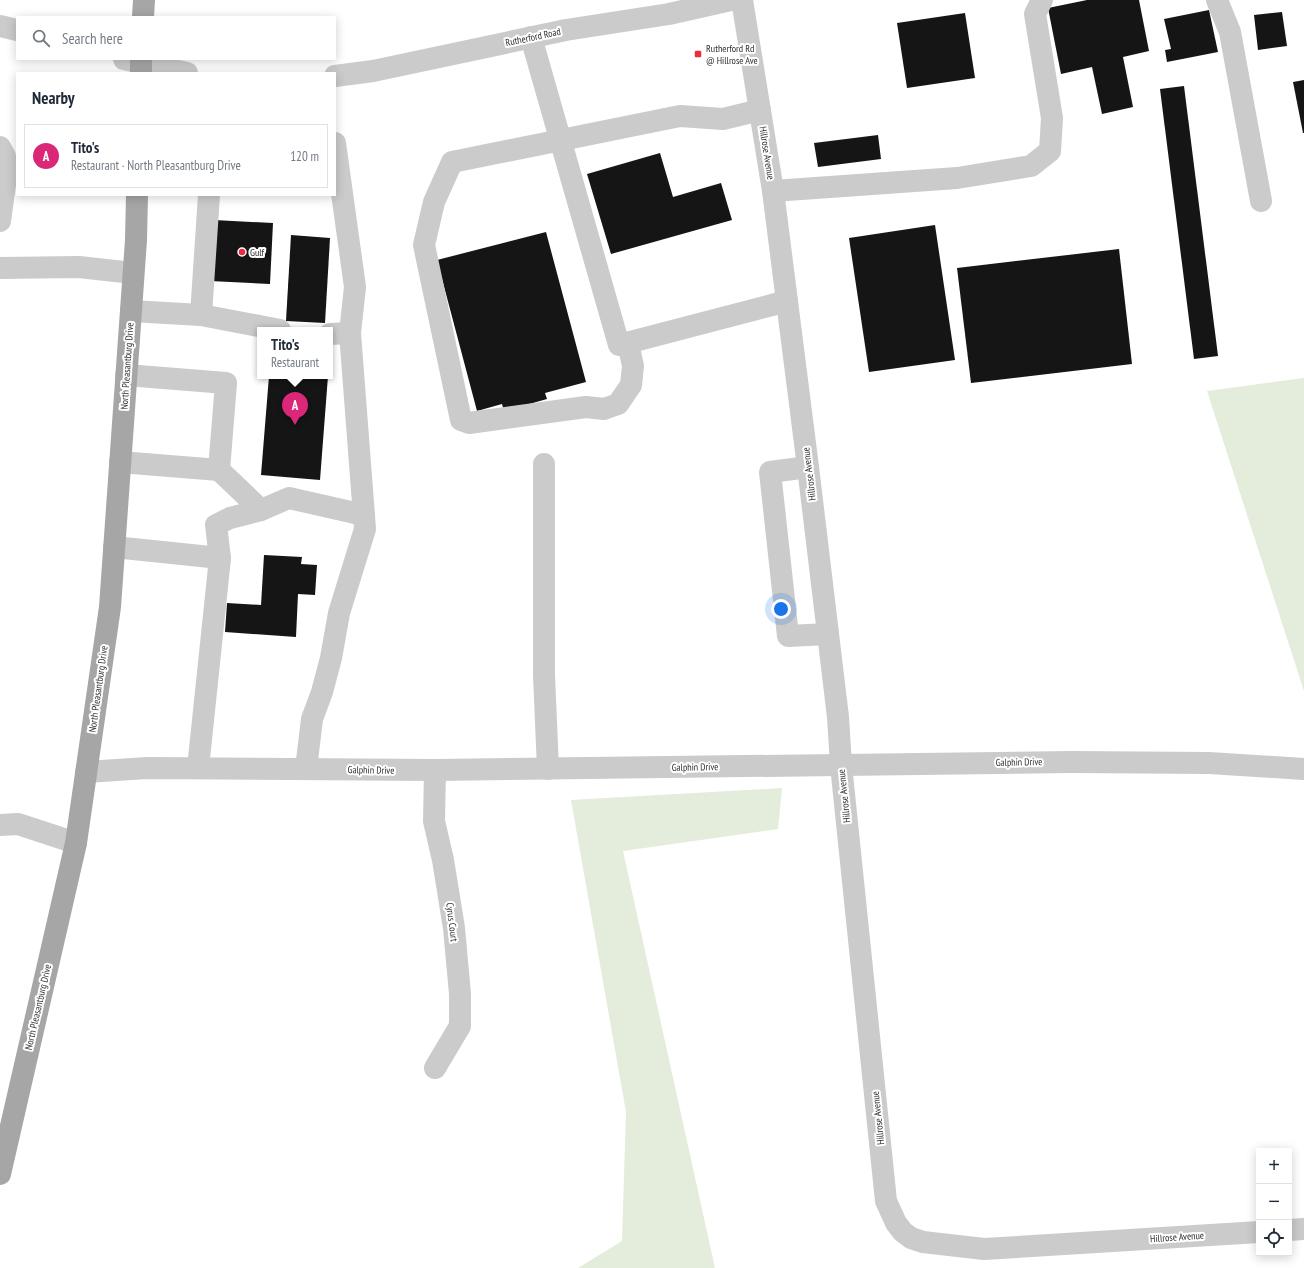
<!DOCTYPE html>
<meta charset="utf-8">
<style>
:root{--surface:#fff;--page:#f2f2f3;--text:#1f2937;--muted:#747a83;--line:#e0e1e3;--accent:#db2777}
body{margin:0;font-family:"PT Sans Narrow",sans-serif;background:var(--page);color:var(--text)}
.controls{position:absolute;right:12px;bottom:12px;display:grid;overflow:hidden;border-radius:0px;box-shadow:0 2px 10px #0003}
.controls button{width:36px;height:36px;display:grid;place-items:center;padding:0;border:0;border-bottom:1px solid var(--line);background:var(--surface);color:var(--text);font:20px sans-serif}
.you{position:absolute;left:781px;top:609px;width:14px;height:14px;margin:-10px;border:3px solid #fff;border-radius:50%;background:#1a73e8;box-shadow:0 0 0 6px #1a73e833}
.badge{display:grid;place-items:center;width:26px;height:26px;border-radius:50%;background:var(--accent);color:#fff;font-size:13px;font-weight:700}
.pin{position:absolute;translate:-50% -33px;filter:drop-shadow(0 1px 2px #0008)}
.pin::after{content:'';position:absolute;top:21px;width:14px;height:12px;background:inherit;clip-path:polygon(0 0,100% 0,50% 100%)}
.popup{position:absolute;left:257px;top:327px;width:76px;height:52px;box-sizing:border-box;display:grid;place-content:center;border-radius:0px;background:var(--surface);filter:drop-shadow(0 1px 3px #0005);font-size:13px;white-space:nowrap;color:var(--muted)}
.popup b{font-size:15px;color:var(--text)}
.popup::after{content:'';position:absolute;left:50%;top:100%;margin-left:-8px;border:8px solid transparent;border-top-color:var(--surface)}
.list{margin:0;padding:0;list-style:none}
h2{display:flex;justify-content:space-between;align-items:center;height:52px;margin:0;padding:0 16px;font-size:17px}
h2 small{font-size:13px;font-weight:400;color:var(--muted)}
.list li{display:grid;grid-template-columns:26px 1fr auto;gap:12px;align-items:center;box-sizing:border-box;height:64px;margin:0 8px 8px;padding:0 8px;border:1px solid var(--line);border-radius:0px}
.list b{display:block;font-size:15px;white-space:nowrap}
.list p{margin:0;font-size:13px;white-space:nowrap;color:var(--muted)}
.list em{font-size:13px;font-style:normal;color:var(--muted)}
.icon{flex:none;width:22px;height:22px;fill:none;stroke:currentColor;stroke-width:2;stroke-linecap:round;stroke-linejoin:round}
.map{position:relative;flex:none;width:1304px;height:1268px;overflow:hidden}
.search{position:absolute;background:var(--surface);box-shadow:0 2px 10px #0003;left:16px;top:16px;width:320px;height:44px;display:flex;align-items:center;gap:10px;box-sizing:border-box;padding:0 14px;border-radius:0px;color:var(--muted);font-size:15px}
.panel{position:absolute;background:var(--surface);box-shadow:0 2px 10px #0003;left:16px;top:72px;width:320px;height:124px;border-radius:0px}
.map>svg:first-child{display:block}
.green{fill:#e4ecdb}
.building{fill:#151515}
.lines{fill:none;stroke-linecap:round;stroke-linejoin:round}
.minor{stroke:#cbcbcb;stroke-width:22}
.major{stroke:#a6a6a6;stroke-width:22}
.poi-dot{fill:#e92c3e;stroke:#fff;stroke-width:1.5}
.labels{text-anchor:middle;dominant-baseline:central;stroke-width:4;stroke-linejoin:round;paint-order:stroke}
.street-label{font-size:10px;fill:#2e2e2e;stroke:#fff}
.poi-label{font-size:10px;fill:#2e2e2e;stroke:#fff;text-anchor:start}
</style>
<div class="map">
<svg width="1304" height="1268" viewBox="0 0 1304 1268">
<rect width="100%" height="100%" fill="#fff"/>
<g class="green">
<path d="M1304 378V691L1207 391Z"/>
<path d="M782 788 778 829 623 851 715 1268H578L622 1241 626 1112 571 800Z"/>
</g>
<g class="building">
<path d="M1087 0H1139L1149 51 1123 57 1133 107 1102 114 1092 67 1061 74 1048 8Z"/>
<path d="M1209 10 1218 52 1167 62 1165 50 1171 49 1164 19Z"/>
<path d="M1282 12 1287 46 1258 50 1254 15Z"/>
<path d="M965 13 975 78 907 88 897 23Z"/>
<path d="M1304 80V133H1303L1293 82Z"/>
<path d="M1184 86 1218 356 1194 359 1160 89Z"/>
<path d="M878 135 881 159 818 167 814 143Z"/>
<path d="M660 153 673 197 721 183 732 220 611 254 587 174Z"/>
<path d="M214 220 273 223 270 284 210 281Z"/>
<path d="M935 225 955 360 869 372 849 238Z"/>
<path d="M546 232 586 382 545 393 547 399 504 411 502 404 477 411 437 260Z"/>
<path d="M291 235 330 238 325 323 286 321Z"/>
<path d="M1119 249 1132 364 971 383 957 268Z"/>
<path d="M269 376H328L320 480 261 475Z"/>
<path d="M264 555 302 557 301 564 317 565 315 595 298 594 296 637 225 632 227 603 261 605Z"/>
</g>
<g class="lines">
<g class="minor">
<path d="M742 0 773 191 808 467 838 717 841 765 886 1201 896 1223 903 1232 911 1238 923 1242 984 1249 1259 1232"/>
<path d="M1217 0 1230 32 1261 201"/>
<path d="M0 26 17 30"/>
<path d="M531 37 619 345 787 301"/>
<path d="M124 59 187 73"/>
<path d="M335 76 373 71 566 30 669 14 731 0"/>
<path d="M0 147 5 156 6 177 0 221"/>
<path d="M773 191 957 178 1031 166 1050 151 1052 118 1035 14 1042 0"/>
<path d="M0 268 79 267 133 273"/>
<path d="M131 311 201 315 280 330"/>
<path d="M201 315 209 195"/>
<path d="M330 334 350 333 355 287 335 143"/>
<path d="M628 343 633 366 631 385 618 404 604 409 586 407 469 423 461 420 424 245 434 202 452 162 680 116 723 119 760 110"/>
<path d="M120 462 219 470 226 383 126 375"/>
<path d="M544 464V675L548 769"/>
<path d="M808 467 770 472 788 636 828 634"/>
<path d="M219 470 261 510"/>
<path d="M114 547 220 558"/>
<path d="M198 768 220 558 216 525 230 518 261 510 289 498 364 515"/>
<path d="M306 769 312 719 322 692 331 658 339 613 365 529 350 333"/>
<path d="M435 770 434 821 443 860 454 928 460 994V1026L435 1068"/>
<path d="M86 772 147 768 435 770 1071 762 1209 763 1304 769"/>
<path d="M0 825 18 824 76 843"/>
<path d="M1289 1230 1304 1229"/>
</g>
<g class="major">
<path d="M143 17 144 0"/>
<path d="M141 73V59"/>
<path d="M0 1174 76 843 110 607 136 240 137 195"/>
</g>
</g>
<g class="poi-dot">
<rect x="694" y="50" width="8" height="8" rx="2"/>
<circle cx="242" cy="252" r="4"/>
</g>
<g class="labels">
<g class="street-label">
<text transform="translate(533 37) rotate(-12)">Rutherford Road</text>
<text transform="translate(767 153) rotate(81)">Hillrose Avenue</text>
<text transform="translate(127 366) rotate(-86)">North Pleasantburg Drive</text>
<text transform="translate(809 474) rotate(-97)">Hillrose Avenue</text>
<text transform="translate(98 689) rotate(-82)">North Pleasantburg Drive</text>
<text transform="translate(1019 762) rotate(-1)">Galphin Drive</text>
<text transform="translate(695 767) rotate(-1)">Galphin Drive</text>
<text transform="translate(371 770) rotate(1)">Galphin Drive</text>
<text transform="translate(844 796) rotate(-96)">Hillrose Avenue</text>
<text transform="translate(452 922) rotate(83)">Cyrus Court</text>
<text transform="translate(38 1007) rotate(-77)">North Pleasantburg Drive</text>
<text transform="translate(878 1118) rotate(-96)">Hillrose Avenue</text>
<text transform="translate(1177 1237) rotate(-4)">Hillrose Avenue</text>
</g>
<g class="poi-label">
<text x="706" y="48">Rutherford Rd<tspan x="706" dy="12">@ Hillrose Ave</tspan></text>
<text x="250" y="252">Gulf</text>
</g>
</g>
</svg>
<div class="controls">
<button>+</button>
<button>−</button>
<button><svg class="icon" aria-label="locate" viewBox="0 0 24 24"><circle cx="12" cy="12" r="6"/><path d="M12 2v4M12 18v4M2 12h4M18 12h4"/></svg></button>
</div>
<div class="you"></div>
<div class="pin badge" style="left:295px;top:425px">A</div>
<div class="popup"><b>Tito's</b>Restaurant</div>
<div class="search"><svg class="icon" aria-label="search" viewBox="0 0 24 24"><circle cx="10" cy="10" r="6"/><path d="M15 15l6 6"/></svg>Search here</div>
<section class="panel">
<h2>Nearby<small></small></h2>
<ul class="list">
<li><span class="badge">A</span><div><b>Tito's</b><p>Restaurant · North Pleasantburg Drive</p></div><em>120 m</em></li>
</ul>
</section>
</div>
